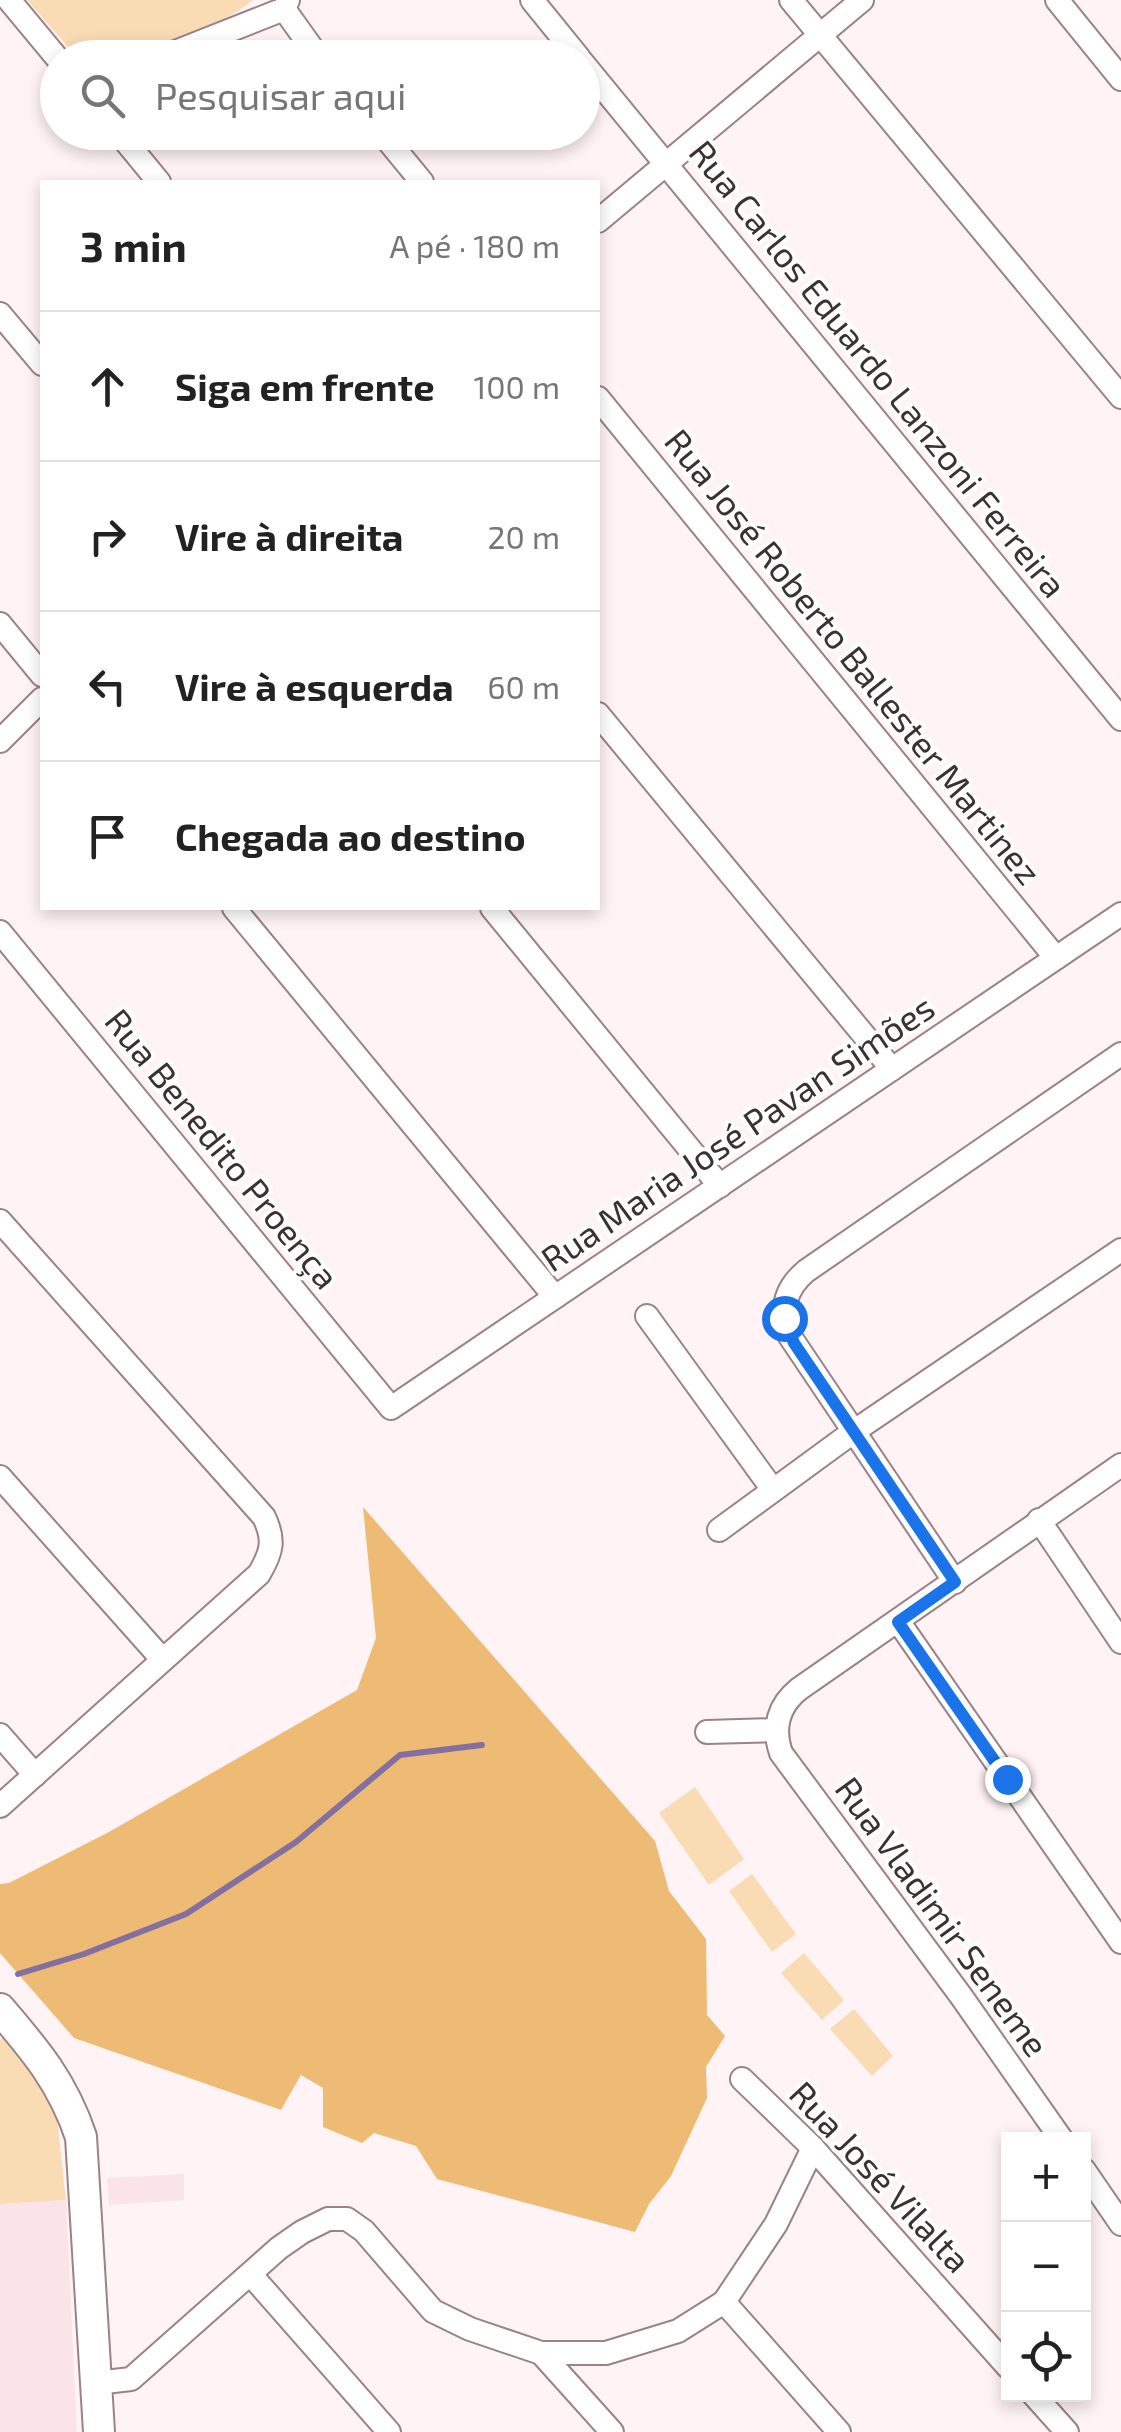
<!DOCTYPE html>
<html lang="pt">
<meta charset="utf-8">
<style>
:root{--surface:#fff;--page:#f6f6f6;--text:#222;--muted:#767676;--line:#e0e0e0}
body{margin:0;font-family:"Exo 2",sans-serif;background:var(--page);color:var(--text)}
.controls{position:absolute;right:30px;bottom:30px;display:grid;overflow:hidden;border-radius:0px;box-shadow:0 5px 15px #0003}
.controls button{width:90px;height:90px;display:grid;place-items:center;padding:0;border:0;border-bottom:2px solid var(--line);background:var(--surface);color:var(--text);font:50px sans-serif}
.stop{position:absolute;width:30px;height:30px;margin:-22px;border:8px solid #1a73e8;border-radius:50%;background:#fff}
.stop.end{background:#1a73e8;border-color:#fff;box-shadow:0 2px 10px #0008}
.list{margin:0;padding:0;list-style:none}
h2{display:flex;justify-content:space-between;align-items:center;height:130px;margin:0;padding:0 40px;font-size:42px}
h2 small{font-size:32px;font-weight:400;color:var(--muted)}
.list li{display:grid;grid-template-columns:65px 1fr auto;gap:30px;align-items:center;box-sizing:border-box;height:150px;padding:0 40px;border-top:2px solid var(--line)}
.list b{display:block;font-size:38px;white-space:nowrap}
.list em{font-size:32px;font-style:normal;color:var(--muted)}
.icon{flex:none;width:55px;height:55px;fill:none;stroke:currentColor;stroke-width:2;stroke-linecap:round;stroke-linejoin:round}
.map{position:relative;flex:none;width:1121px;height:2432px;overflow:hidden}
.search{position:absolute;background:var(--surface);box-shadow:0 5px 15px #0003;left:40px;top:40px;width:560px;height:110px;display:flex;align-items:center;gap:25px;box-sizing:border-box;padding:0 35px;border-radius:55px;color:var(--muted);font-size:38px}
.panel{position:absolute;background:var(--surface);box-shadow:0 5px 15px #0003;left:40px;top:180px;width:560px;height:730px;border-radius:0px}
.map>svg:first-child{display:block}
.built{fill:#fae4e7}
.green{fill:#f9dcb3}
.forest{fill:#edbb73}
.lines{fill:none;stroke-linecap:round;stroke-linejoin:round}
.stream{stroke:#846fa1;stroke-width:6}
.minor-casing{stroke:#9b8286;stroke-width:26}
.secondary-casing{stroke:#9b8286;stroke-width:34}
.minor{stroke:#fff;stroke-width:22}
.secondary{stroke:#fff;stroke-width:30}
.route{stroke:#1a73e8;stroke-width:12}
.labels{text-anchor:middle;dominant-baseline:central;stroke-width:8;stroke-linejoin:round;paint-order:stroke}
.street-label{font-size:35px;fill:#3b3132;stroke:#fff}
</style>
<div class="map">
<svg width="1121" height="2432" viewBox="0 0 1121 2432">
<rect width="100%" height="100%" fill="#fff3f5"/>
<g class="built">
<path d="M184 2174V2200L109 2205 107 2178Z"/>
<path d="M66 2200 77 2432H0V2204Z"/>
</g>
<g class="green">
<path d="M27 0H253C223 23 174 50 136 40L103 58 77 57Z"/>
<path d="M695 1787 744 1859 709 1885 659 1813Z"/>
<path d="M752 1874 796 1934 772 1952 729 1891Z"/>
<path d="M804 1953 844 2000 822 2020 781 1973Z"/>
<path d="M854 2009 893 2056 872 2076 830 2029Z"/>
<path d="M4 2037 28 2064 56 2109 66 2200 0 2204V2040Z"/>
</g>
<path class="forest" d="M363 1507 655 1841 669 1891 706 1939 707 2015 725 2036 706 2067 707 2098 671 2176 649 2204 635 2232 437 2179 416 2146 374 2133 362 2143 323 2127V2088L301 2075 281 2110 74 2038 0 1953V1884L9 1883 109 1832 357 1690 376 1638Z"/>
<g class="lines">
<path class="stream" d="M18 1974 84 1954 186 1914 296 1842 400 1755 482 1745"/>
<defs>
<g id="minor">
<path d="M9 0 58 59"/>
<path d="M532 0 579 58"/>
<path d="M791 0 1121 397"/>
<path d="M1057 0 1121 79"/>
<path d="M284 9 319 58"/>
<path d="M160 58 284 9 288 0"/>
<path d="M582 62 1121 719"/>
<path d="M118 132 159 182"/>
<path d="M381 132 422 182"/>
<path d="M598 221 862 0"/>
<path d="M0 314 42 364"/>
<path d="M598 398 1056 958"/>
<path d="M0 624 42 675"/>
<path d="M598 714 892 1069"/>
<path d="M0 741 42 699"/>
<path d="M234 908 555 1297"/>
<path d="M492 908 720 1186"/>
<path d="M0 932 391 1408 1121 914"/>
<path d="M0 1221 264 1517C275 1540 272 1552 259 1574L0 1806"/>
<path d="M647 1316 773 1490"/>
<path d="M0 1477 162 1659"/>
<path d="M1039 1520 1121 1642"/>
<path d="M719 1530 853 1432 1121 1250"/>
<path d="M955 1582 789 1335C780 1310 785 1289 806 1271L1121 1054"/>
<path d="M898 1621 1121 1942"/>
<path d="M707 1732 777 1730"/>
<path d="M0 1735 35 1775"/>
<path d="M742 2079 813 2148 1008 2367"/>
<path d="M1062 2140 961 1996 781 1753C772 1727 779 1705 799 1689L1121 1465"/>
<path d="M1084 2170 1121 2224"/>
<path d="M252 2276 389 2432"/>
<path d="M724 2302 839 2432"/>
<path d="M541 2353 612 2432"/>
<path d="M96 2383 131 2379 279 2248 302 2232 328 2219H347L364 2231 433 2311 470 2329 541 2353H606L678 2331 724 2302 776 2224 813 2148"/>
<path d="M1033 2394 1067 2432"/>
</g>
<path id="secondary" d="M0 2009C36 2051 63 2083 81 2137L99 2432"/>
</defs>
<use href="#minor" class="minor-casing"/>
<use href="#secondary" class="secondary-casing"/>
<use href="#minor" class="minor"/>
<use href="#secondary" class="secondary"/>
</g>
<g class="lines">
<path class="route" d="M784 1318 794 1343 955 1582 898 1622 1007 1779"/>
</g>
<g class="labels">
<g class="street-label">
<text transform="translate(879 368) rotate(51)">Rua Carlos Eduardo Lanzoni Ferreira</text>
<text transform="translate(854 656) rotate(51)">Rua José Roberto Ballester Martinez</text>
<text transform="translate(737 1132) rotate(-34)">Rua Maria José Pavan Simões</text>
<text transform="translate(223 1148) rotate(51)">Rua Benedito Proença</text>
<text transform="translate(943 1916) rotate(54)">Rua Vladimir Seneme</text>
<text transform="translate(881 2176) rotate(47)">Rua José Vilalta</text>
</g>
</g>
</svg>
<div class="controls">
<button>+</button>
<button>−</button>
<button><svg class="icon" aria-label="locate" viewBox="0 0 24 24"><circle cx="12" cy="12" r="6"/><path d="M12 2v4M12 18v4M2 12h4M18 12h4"/></svg></button>
</div>
<div class="stop" style="left:784px;top:1318px"></div>
<div class="stop end" style="left:1007px;top:1779px"></div>
<div class="search"><svg class="icon" aria-label="search" viewBox="0 0 24 24"><circle cx="10" cy="10" r="6"/><path d="M15 15l6 6"/></svg>Pesquisar aqui</div>
<section class="panel">
<h2>3 min<small>A pé · 180 m</small></h2>
<ul class="list">
<li><svg class="icon" aria-label="ahead" viewBox="0 0 24 24"><path d="M12 20V5M6 11l6-6 6 6"/></svg><div><b>Siga em frente</b></div><em>100 m</em></li>
<li><svg class="icon" aria-label="right" viewBox="0 0 24 24"><path d="M7 20v-9h11M14 6l5 5-5 5"/></svg><div><b>Vire à direita</b></div><em>20 m</em></li>
<li><svg class="icon" aria-label="left" viewBox="0 0 24 24"><path d="M17 20v-9H6M10 6l-5 5 5 5"/></svg><div><b>Vire à esquerda</b></div><em>60 m</em></li>
<li><svg class="icon" aria-label="arrive" viewBox="0 0 24 24"><path d="M6 21V4h12l-3 4 3 4H6"/></svg><div><b>Chegada ao destino</b></div></li>
</ul>
</section>
</div>
